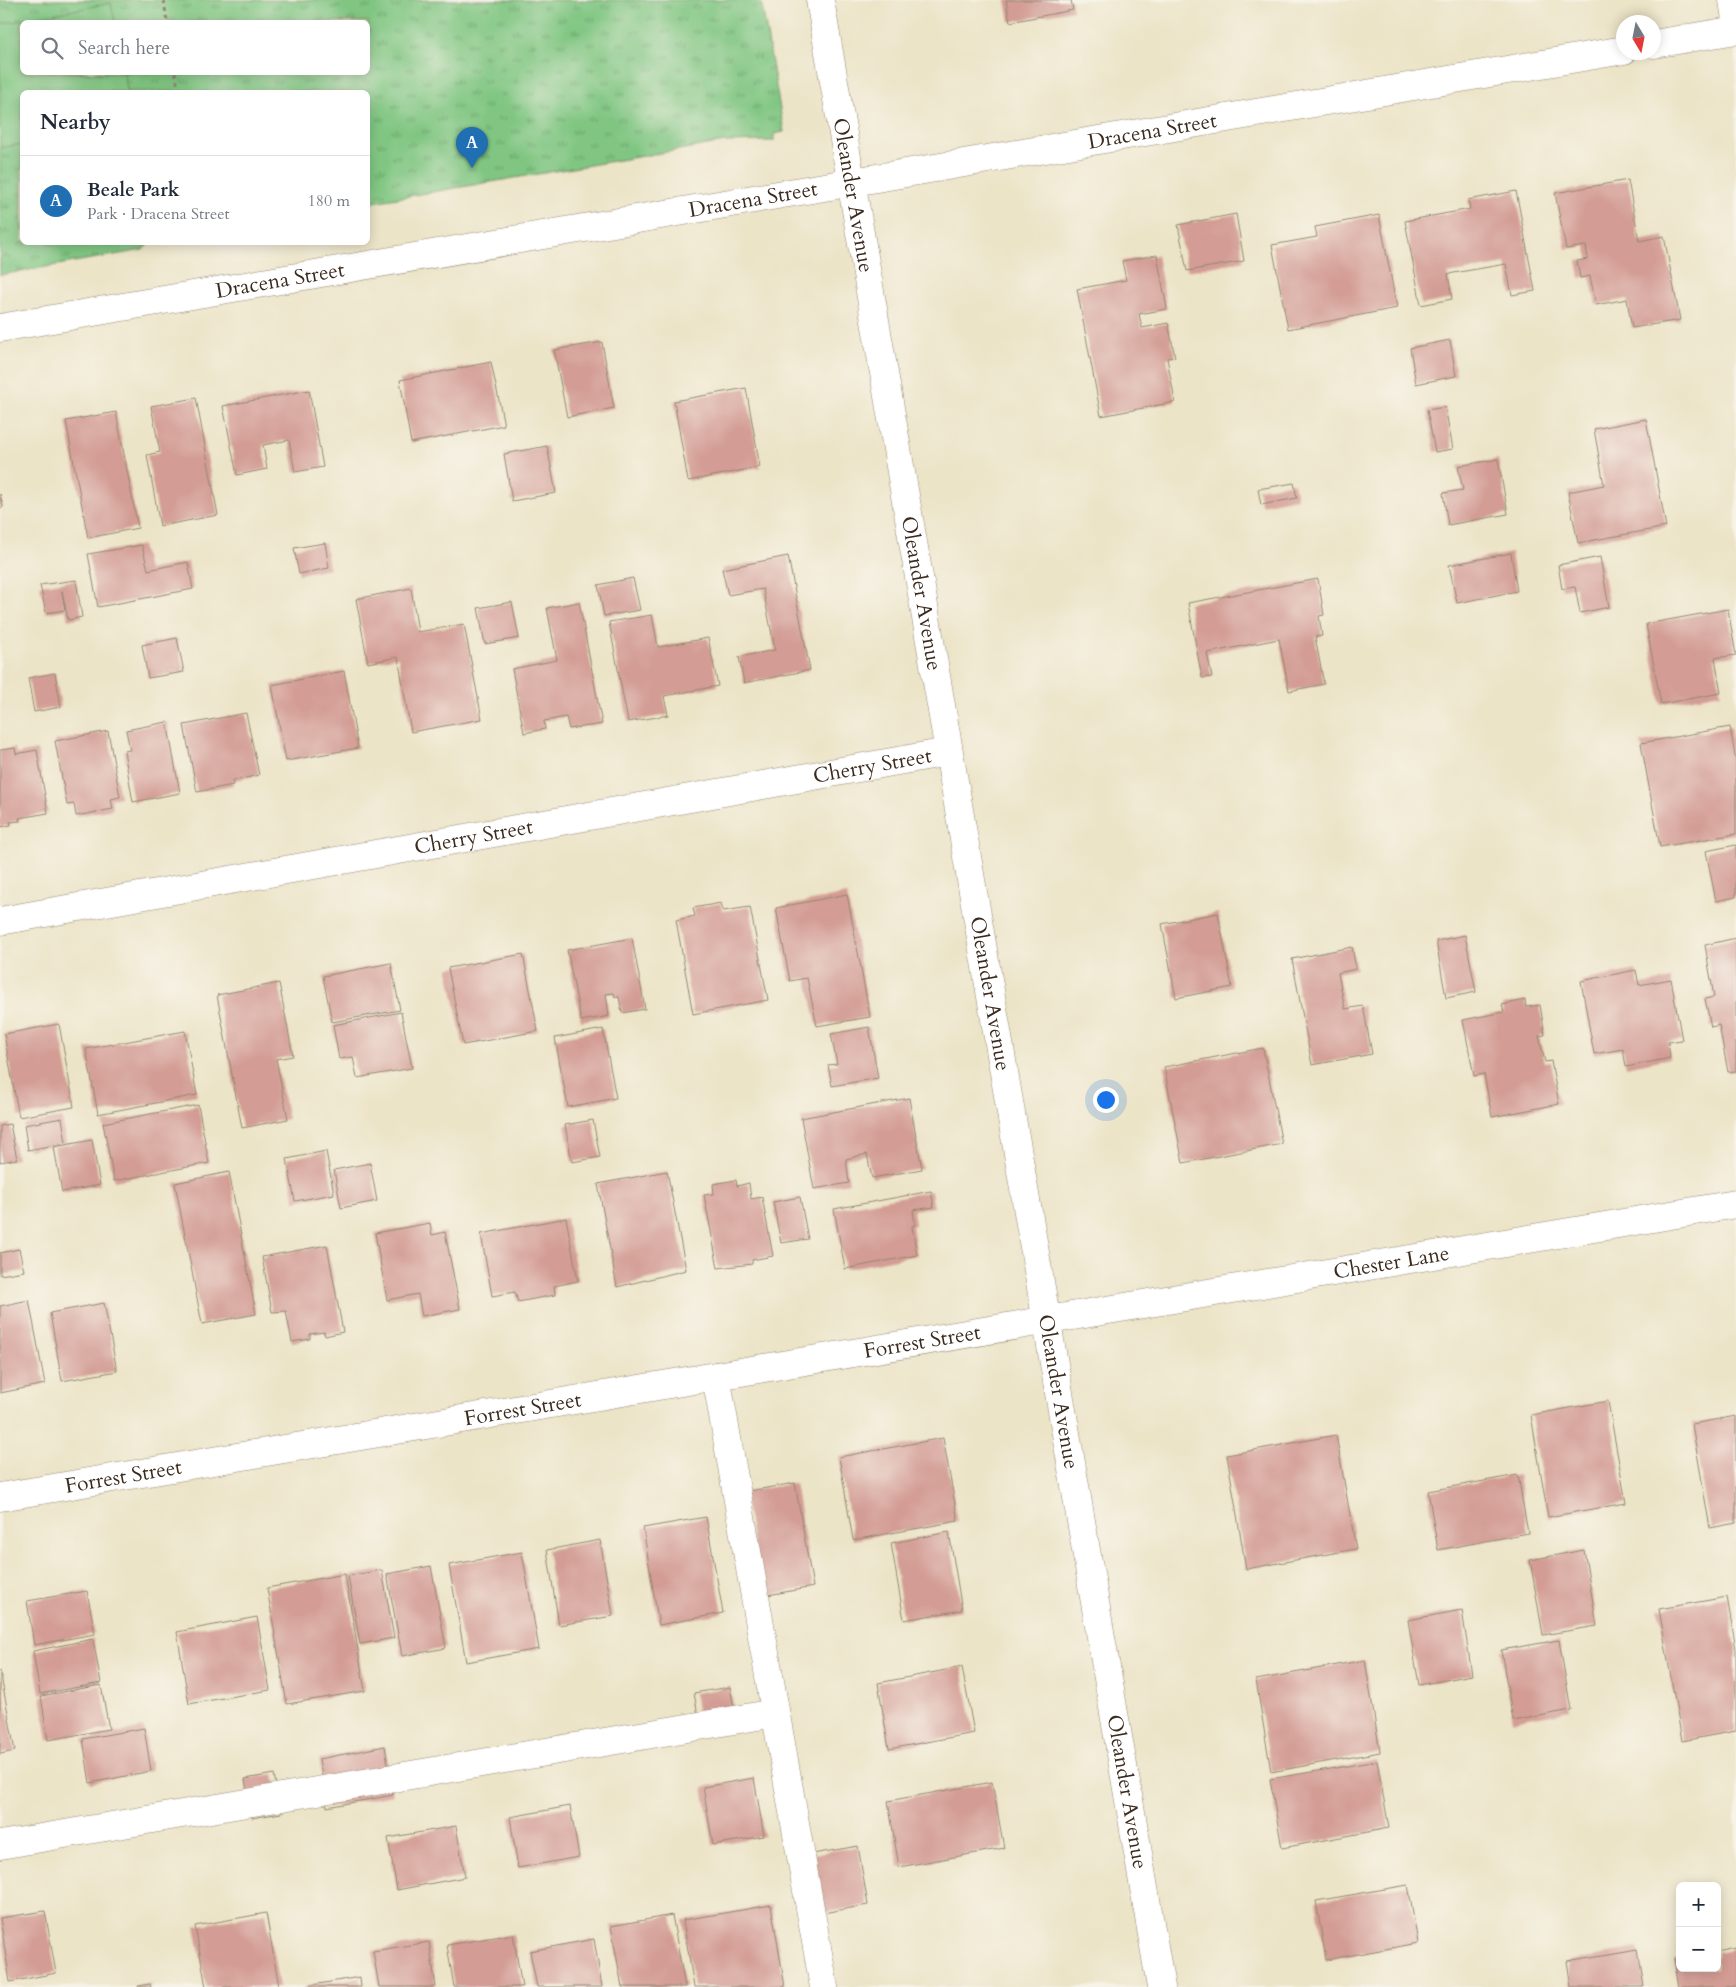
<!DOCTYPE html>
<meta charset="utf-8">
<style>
:root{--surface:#fff;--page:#f6f6f7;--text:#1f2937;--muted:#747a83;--line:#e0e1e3;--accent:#1f6fb2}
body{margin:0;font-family:Cardo,serif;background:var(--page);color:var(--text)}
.controls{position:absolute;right:15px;bottom:15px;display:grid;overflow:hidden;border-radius:8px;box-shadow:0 2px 12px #0003}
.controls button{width:45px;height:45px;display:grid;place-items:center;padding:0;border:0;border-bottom:1px solid var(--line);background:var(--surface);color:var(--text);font:25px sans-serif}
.compass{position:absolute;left:1616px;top:15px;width:45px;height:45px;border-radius:50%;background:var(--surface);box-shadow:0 2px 12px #0003;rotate:170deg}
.you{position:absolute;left:1105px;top:1099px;width:18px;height:18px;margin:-12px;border:4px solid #fff;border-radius:50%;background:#1a73e8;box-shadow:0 0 0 8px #1a73e833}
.badge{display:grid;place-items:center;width:32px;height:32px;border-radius:50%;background:var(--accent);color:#fff;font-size:16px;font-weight:700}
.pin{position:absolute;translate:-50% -41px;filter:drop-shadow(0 1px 2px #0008)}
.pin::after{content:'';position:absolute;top:26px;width:18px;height:15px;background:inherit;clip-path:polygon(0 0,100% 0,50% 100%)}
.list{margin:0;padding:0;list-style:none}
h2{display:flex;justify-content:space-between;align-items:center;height:65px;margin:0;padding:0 20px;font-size:21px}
h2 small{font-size:16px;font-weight:400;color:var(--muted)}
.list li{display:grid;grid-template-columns:32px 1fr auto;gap:15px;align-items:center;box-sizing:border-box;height:90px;padding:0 20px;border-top:1px solid var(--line)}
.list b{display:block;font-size:19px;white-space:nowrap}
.list p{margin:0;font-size:16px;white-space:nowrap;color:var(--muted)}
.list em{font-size:16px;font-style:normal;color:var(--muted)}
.icon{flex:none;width:28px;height:28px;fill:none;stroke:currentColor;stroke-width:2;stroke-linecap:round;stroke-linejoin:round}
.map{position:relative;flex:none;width:1736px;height:1987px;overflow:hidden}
.search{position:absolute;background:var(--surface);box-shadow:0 2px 12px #0003;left:20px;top:20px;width:350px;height:55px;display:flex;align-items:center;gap:12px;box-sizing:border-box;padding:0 18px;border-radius:8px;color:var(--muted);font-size:19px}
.panel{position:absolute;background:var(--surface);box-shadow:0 2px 12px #0003;left:20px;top:90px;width:350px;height:155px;border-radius:8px}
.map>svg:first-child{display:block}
.grass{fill:url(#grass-tufts);stroke:#5e7850;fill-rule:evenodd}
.garden{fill:#80c682;stroke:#5e7850}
.building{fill:#d39c94}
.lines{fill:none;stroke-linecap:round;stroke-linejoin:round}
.minor-casing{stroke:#948772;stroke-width:29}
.path{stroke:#948772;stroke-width:3;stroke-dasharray:4 4;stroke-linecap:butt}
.minor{stroke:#fff;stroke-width:28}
.labels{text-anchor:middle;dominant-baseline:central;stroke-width:4.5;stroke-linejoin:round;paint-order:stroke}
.street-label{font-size:21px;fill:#3b2a1e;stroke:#f7f3e8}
</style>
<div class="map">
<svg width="1736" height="1987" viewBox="0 0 1736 1987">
<defs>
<pattern id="grass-tufts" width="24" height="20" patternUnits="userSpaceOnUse" patternTransform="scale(1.25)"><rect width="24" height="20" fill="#80c682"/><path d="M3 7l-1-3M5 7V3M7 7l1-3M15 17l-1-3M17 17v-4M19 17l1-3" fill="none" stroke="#6aa16a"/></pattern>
</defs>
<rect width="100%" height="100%" fill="#f7f3e8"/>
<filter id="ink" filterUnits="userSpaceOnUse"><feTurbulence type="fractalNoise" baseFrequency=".02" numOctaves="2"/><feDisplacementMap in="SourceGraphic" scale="10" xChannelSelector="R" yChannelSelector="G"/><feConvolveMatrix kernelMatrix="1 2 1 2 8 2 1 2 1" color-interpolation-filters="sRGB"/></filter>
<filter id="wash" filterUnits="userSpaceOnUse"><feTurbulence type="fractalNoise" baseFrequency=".0096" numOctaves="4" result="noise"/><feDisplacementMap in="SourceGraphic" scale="20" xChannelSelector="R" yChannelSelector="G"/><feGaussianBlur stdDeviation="1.12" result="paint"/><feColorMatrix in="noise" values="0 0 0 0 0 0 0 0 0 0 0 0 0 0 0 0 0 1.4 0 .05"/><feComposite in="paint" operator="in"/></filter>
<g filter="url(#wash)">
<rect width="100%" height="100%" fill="#ece4c7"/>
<path class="grass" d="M0 0H761L784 132 774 134V141L725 142 368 203V92H22V242L149 243 143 250 0 275ZM22 22H368V72H22Z"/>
<path class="garden" d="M111 3 115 22H22V72L124 73 128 92H22V144L0 148V24Z"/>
<g id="blocks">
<g class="building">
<path d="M1006 0H1071L1073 10 1010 22Z"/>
<path d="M1628 180 1639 241 1664 236 1680 320 1632 328 1627 299 1596 305 1590 276 1580 278 1577 261 1588 259 1586 246 1566 249 1555 193Z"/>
<path d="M1516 191 1535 291 1512 295 1506 264 1448 274 1452 299 1421 305 1405 221 1470 209 1468 200Z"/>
<path d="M1236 214 1244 261 1187 271 1178 225Z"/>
<path d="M1379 215 1397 308 1288 329 1272 245 1317 237 1315 227Z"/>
<path d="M1157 255 1167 309 1139 314 1142 328 1168 323 1175 357 1167 358 1175 402 1101 416 1077 289 1126 280 1122 261Z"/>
<path d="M1450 340 1456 376 1416 384 1410 348Z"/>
<path d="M602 342 614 408 567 417 554 350Z"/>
<path d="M491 362 504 425 411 443 400 380Z"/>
<path d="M746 388 760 467 688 481 674 401Z"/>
<path d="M309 390 323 467 295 472 289 440 263 445 267 469 237 475 223 406Z"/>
<path d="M196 398 218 515 160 526 147 455 160 452 151 406Z"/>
<path d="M1445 407 1453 449 1435 452 1427 410Z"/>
<path d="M116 412 138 528 88 538 66 421Z"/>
<path d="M1646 419 1666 527 1578 543 1568 492 1604 485 1594 429Z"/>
<path d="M547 446 556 493 512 501 504 454Z"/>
<path d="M1498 459 1508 514 1448 525 1443 493 1463 490 1458 466Z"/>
<path d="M1294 483 1297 498 1261 505 1258 489Z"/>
<path d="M0 494 3 507 0 508Z"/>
<path d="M325 543 329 568 299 574 294 548Z"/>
<path d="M142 545 148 570 188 562 193 589 98 607 88 554Z"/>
<path d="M1511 553 1517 591 1457 603 1449 565Z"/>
<path d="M788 556 810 670 744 683 739 657 775 650 763 589 728 595 722 569Z"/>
<path d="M1600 557 1609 607 1580 613 1575 587 1562 589 1558 565Z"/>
<path d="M633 578 640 610 604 616 598 585Z"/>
<path d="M1318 579 1324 615 1319 616 1322 636 1315 637 1324 684 1289 691 1279 639 1207 653 1212 677 1202 678 1188 603Z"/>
<path d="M76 580 82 617 68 620 62 591 65 610 46 613 40 585Z"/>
<path d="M411 588 418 632 464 624 482 719 411 732 398 657 368 663 356 599Z"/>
<path d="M512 602 519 638 485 644 478 608Z"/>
<path d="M579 602 602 724 569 729 566 717 544 721 545 729 524 733 512 669 557 660 547 608Z"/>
<path d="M1728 609 1736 655 1715 658 1721 693 1661 704 1646 624Z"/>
<path d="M652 615 658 647 708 638 718 686 664 696 668 715 628 722 609 622Z"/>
<path d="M177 638 184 672 148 678 142 645Z"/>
<path d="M344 671 358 748 286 761 272 685Z"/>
<path d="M55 673 61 707 34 712 28 678Z"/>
<path d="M246 713 259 775 232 781 233 785 197 792 184 725Z"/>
<path d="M167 722 180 793 133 802 124 751 130 750 126 730Z"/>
<path d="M1730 727 1736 762V834L1660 847 1641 743Z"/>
<path d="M108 731 120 797 111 799 113 809 76 816 74 804 67 805 55 741Z"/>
<path d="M15 748 16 754 37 750 48 813 19 818 20 821 10 822 11 825 0 827V750Z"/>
<path d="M1736 845V897L1716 901 1706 851Z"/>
<path d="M847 894 870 1017 817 1026 807 978 790 981 776 908Z"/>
<path d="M721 903 723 911 750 907 768 1000 693 1014 676 920 695 916 693 908Z"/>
<path d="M1218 913 1232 987 1176 998 1162 924Z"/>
<path d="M1465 935 1476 992 1446 998 1436 941Z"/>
<path d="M632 938 645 1009 622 1013 619 997H615L614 993 606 994 609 1016 581 1021 567 950Z"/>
<path d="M1736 938V1071L1728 1072 1719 1025 1711 1027 1705 999 1714 997 1705 945Z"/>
<path d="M1352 947 1356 969 1338 973 1345 1009 1363 1006 1372 1054 1312 1065 1292 959Z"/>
<path d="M523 954 538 1031 463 1045 448 968Z"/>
<path d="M391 963 400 1010 332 1022 323 976Z"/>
<path d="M1636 970 1639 985 1671 979 1682 1040 1668 1042 1670 1058 1626 1067 1623 1049 1594 1054 1581 981Z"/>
<path d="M279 983 293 1056 276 1059 288 1119 242 1128 217 995Z"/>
<path d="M1525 1000 1526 1007 1540 1005 1545 1035 1539 1036 1545 1062 1551 1061 1559 1104 1492 1117 1484 1074 1474 1076 1463 1020 1504 1012 1502 1005Z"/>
<path d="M401 1012 412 1068 357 1078 353 1057 339 1059 333 1025Z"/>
<path d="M59 1024 74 1107 19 1117 4 1034Z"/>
<path d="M869 1027 878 1078 832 1086 828 1065 837 1064 831 1034Z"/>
<path d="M603 1029 616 1098 568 1107 555 1038Z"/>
<path d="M185 1031 197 1095 98 1114 86 1049Z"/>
<path d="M1263 1048 1282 1144 1183 1163 1164 1067Z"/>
<path d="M909 1098 922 1169 872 1178 867 1154 846 1159 849 1183 814 1189 801 1118Z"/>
<path d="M198 1105 209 1163 114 1181 103 1123Z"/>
<path d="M62 1118 66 1143 28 1150 24 1125Z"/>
<path d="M593 1120 600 1157 572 1162 565 1125Z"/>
<path d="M10 1124 17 1159 0 1162V1126Z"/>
<path d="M92 1140 100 1185 62 1192 54 1147Z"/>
<path d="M326 1151 334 1194 295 1201 287 1159Z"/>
<path d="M370 1163 377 1201 341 1208 334 1170Z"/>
<path d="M667 1171 686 1270 617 1287 598 1184Z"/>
<path d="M229 1172 256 1314 202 1324 175 1183Z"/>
<path d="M736 1180 737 1186 749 1183 751 1199 762 1197 773 1256 752 1260V1264L718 1268 704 1195 714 1194 713 1184Z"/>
<path d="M931 1191 934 1207 913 1210 915 1225 912 1226 917 1255 845 1269 834 1209Z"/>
<path d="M800 1197 808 1239 781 1243 773 1202Z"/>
<path d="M566 1218 578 1281 554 1286 555 1295 518 1302 515 1292 492 1296 481 1234Z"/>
<path d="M430 1223 432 1235 445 1232 460 1309 422 1316 418 1294 387 1300 375 1233Z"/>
<path d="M327 1245 343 1332 325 1336 324 1332 310 1334V1339L292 1342 286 1311 272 1312 262 1257Z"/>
<path d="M19 1249 24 1271 0 1275V1253Z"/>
<path d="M29 1300 45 1384 0 1393V1306Z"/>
<path d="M104 1303 117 1371 62 1381 50 1313Z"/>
<path d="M1608 1401 1626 1503 1548 1517 1531 1415Z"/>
<path d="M1736 1416V1523L1710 1528 1692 1424Z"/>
<path d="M1336 1435 1356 1549 1246 1569 1227 1455Z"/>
<path d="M943 1438 958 1521 853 1540 839 1457Z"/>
<path d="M1518 1475 1528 1533 1438 1550 1428 1491Z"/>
<path d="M795 1483 813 1587 762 1596 744 1492Z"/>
<path d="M706 1517 723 1613 659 1625 643 1528Z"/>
<path d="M949 1532 962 1610 904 1620 891 1543Z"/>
<path d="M600 1540 613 1616 559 1625 547 1550Z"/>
<path d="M1584 1550 1597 1626 1543 1635 1530 1560Z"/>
<path d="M522 1552 539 1649 466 1662 449 1565Z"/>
<path d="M431 1566 446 1648 402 1656 387 1574Z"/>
<path d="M382 1570 394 1638 360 1644 348 1576Z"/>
<path d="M345 1574 365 1691 287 1704 267 1588Z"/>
<path d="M87 1591 95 1634 34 1645 27 1601Z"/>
<path d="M1727 1597 1736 1649V1731L1682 1741 1659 1609Z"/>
<path d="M1462 1610 1472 1675 1419 1685 1408 1620Z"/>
<path d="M257 1617 270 1690 189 1704 177 1632Z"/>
<path d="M93 1639 101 1683 40 1694 33 1651Z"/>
<path d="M1559 1640 1571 1710 1513 1721 1501 1650Z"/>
<path d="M1365 1660 1380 1752 1271 1772 1256 1680Z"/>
<path d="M962 1667 974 1733 889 1749 878 1683Z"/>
<path d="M0 1671 15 1751 0 1754Z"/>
<path d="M101 1685 109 1729 48 1740 41 1696Z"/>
<path d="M730 1687 738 1730 702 1737 694 1693Z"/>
<path d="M144 1728 151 1771 90 1783 83 1739Z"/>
<path d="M385 1746 393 1795 327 1807 319 1759Z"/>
<path d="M1377 1761 1389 1828 1282 1848 1270 1779Z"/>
<path d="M274 1774 281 1813 252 1818 245 1779Z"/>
<path d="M754 1778 764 1836 713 1845 703 1787Z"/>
<path d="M992 1782 1004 1848 899 1867 888 1801Z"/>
<path d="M570 1806 579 1857 518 1868 510 1817Z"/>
<path d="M456 1826 465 1877 397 1890 388 1838Z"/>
<path d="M858 1846 868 1905 817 1914 807 1855Z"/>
<path d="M1408 1885 1418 1943 1326 1960 1316 1901Z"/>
<path d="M771 1905 785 1987H694L683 1920Z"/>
<path d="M45 1911 56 1973 10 1982 0 1918Z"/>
<path d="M266 1913 279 1987H206L195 1926Z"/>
<path d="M672 1915 685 1987H622L611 1926Z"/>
<path d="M513 1934 522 1987H454L447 1945Z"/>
<path d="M594 1939 602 1987H537L530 1951Z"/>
<path d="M429 1942 436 1987H379L373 1951Z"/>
<path d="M1736 1948V1987H1679L1674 1959 1680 1958V1968H1717V1952Z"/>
<path d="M1638 1949 1644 1987H1571L1567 1961Z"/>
<path d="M360 1977 361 1987H306V1986Z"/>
<path d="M150 1984 151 1987H138V1986Z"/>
</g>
</g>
</g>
<g filter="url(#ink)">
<use href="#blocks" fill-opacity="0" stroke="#948772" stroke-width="1"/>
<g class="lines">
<defs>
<g id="minor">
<path id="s1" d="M820 0 1161 1987"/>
<path d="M1733 0 1736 19"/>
<path d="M1654 44 1736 30"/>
<path id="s2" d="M0 328 1624 50"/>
<path id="s3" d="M0 921 948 752"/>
<path d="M716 1376 824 1987"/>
<path id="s4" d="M0 1497 1736 1204"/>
<path d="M0 1845 775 1713"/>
</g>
</defs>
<use href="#minor" class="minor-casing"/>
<g class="path">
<path d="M164 0 167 22"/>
<path d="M175 72 179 92"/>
<path d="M202 242 203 243"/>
</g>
<use href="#minor" class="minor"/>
</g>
</g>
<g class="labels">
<g class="street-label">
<text stroke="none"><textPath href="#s2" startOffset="1169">Dracena Street</textPath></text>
<text stroke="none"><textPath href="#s1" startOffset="198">Oleander Avenue</textPath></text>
<text stroke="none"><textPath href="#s2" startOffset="764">Dracena Street</textPath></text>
<text stroke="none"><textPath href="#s2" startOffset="284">Dracena Street</textPath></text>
<text stroke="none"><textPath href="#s1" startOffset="602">Oleander Avenue</textPath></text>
<text stroke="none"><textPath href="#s3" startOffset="886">Cherry Street</textPath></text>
<text stroke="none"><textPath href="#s3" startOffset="481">Cherry Street</textPath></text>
<text stroke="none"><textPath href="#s1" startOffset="1008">Oleander Avenue</textPath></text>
<text stroke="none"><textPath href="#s4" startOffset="1411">Chester Lane</textPath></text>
<text stroke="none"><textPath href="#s4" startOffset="935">Forrest Street</textPath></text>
<text stroke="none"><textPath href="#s1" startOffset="1412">Oleander Avenue</textPath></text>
<text stroke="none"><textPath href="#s4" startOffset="530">Forrest Street</textPath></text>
<text stroke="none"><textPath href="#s4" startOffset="125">Forrest Street</textPath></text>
<text stroke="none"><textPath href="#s1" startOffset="1818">Oleander Avenue</textPath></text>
</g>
</g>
</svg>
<div class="controls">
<button>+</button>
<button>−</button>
</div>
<svg class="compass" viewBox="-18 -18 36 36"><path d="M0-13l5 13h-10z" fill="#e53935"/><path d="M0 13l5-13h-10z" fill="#747a83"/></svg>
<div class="you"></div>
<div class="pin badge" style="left:472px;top:168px">A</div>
<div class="search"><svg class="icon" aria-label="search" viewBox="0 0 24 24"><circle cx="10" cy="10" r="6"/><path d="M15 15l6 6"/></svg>Search here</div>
<section class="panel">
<h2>Nearby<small></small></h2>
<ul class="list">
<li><span class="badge">A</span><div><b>Beale Park</b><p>Park · Dracena Street</p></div><em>180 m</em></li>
</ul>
</section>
</div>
